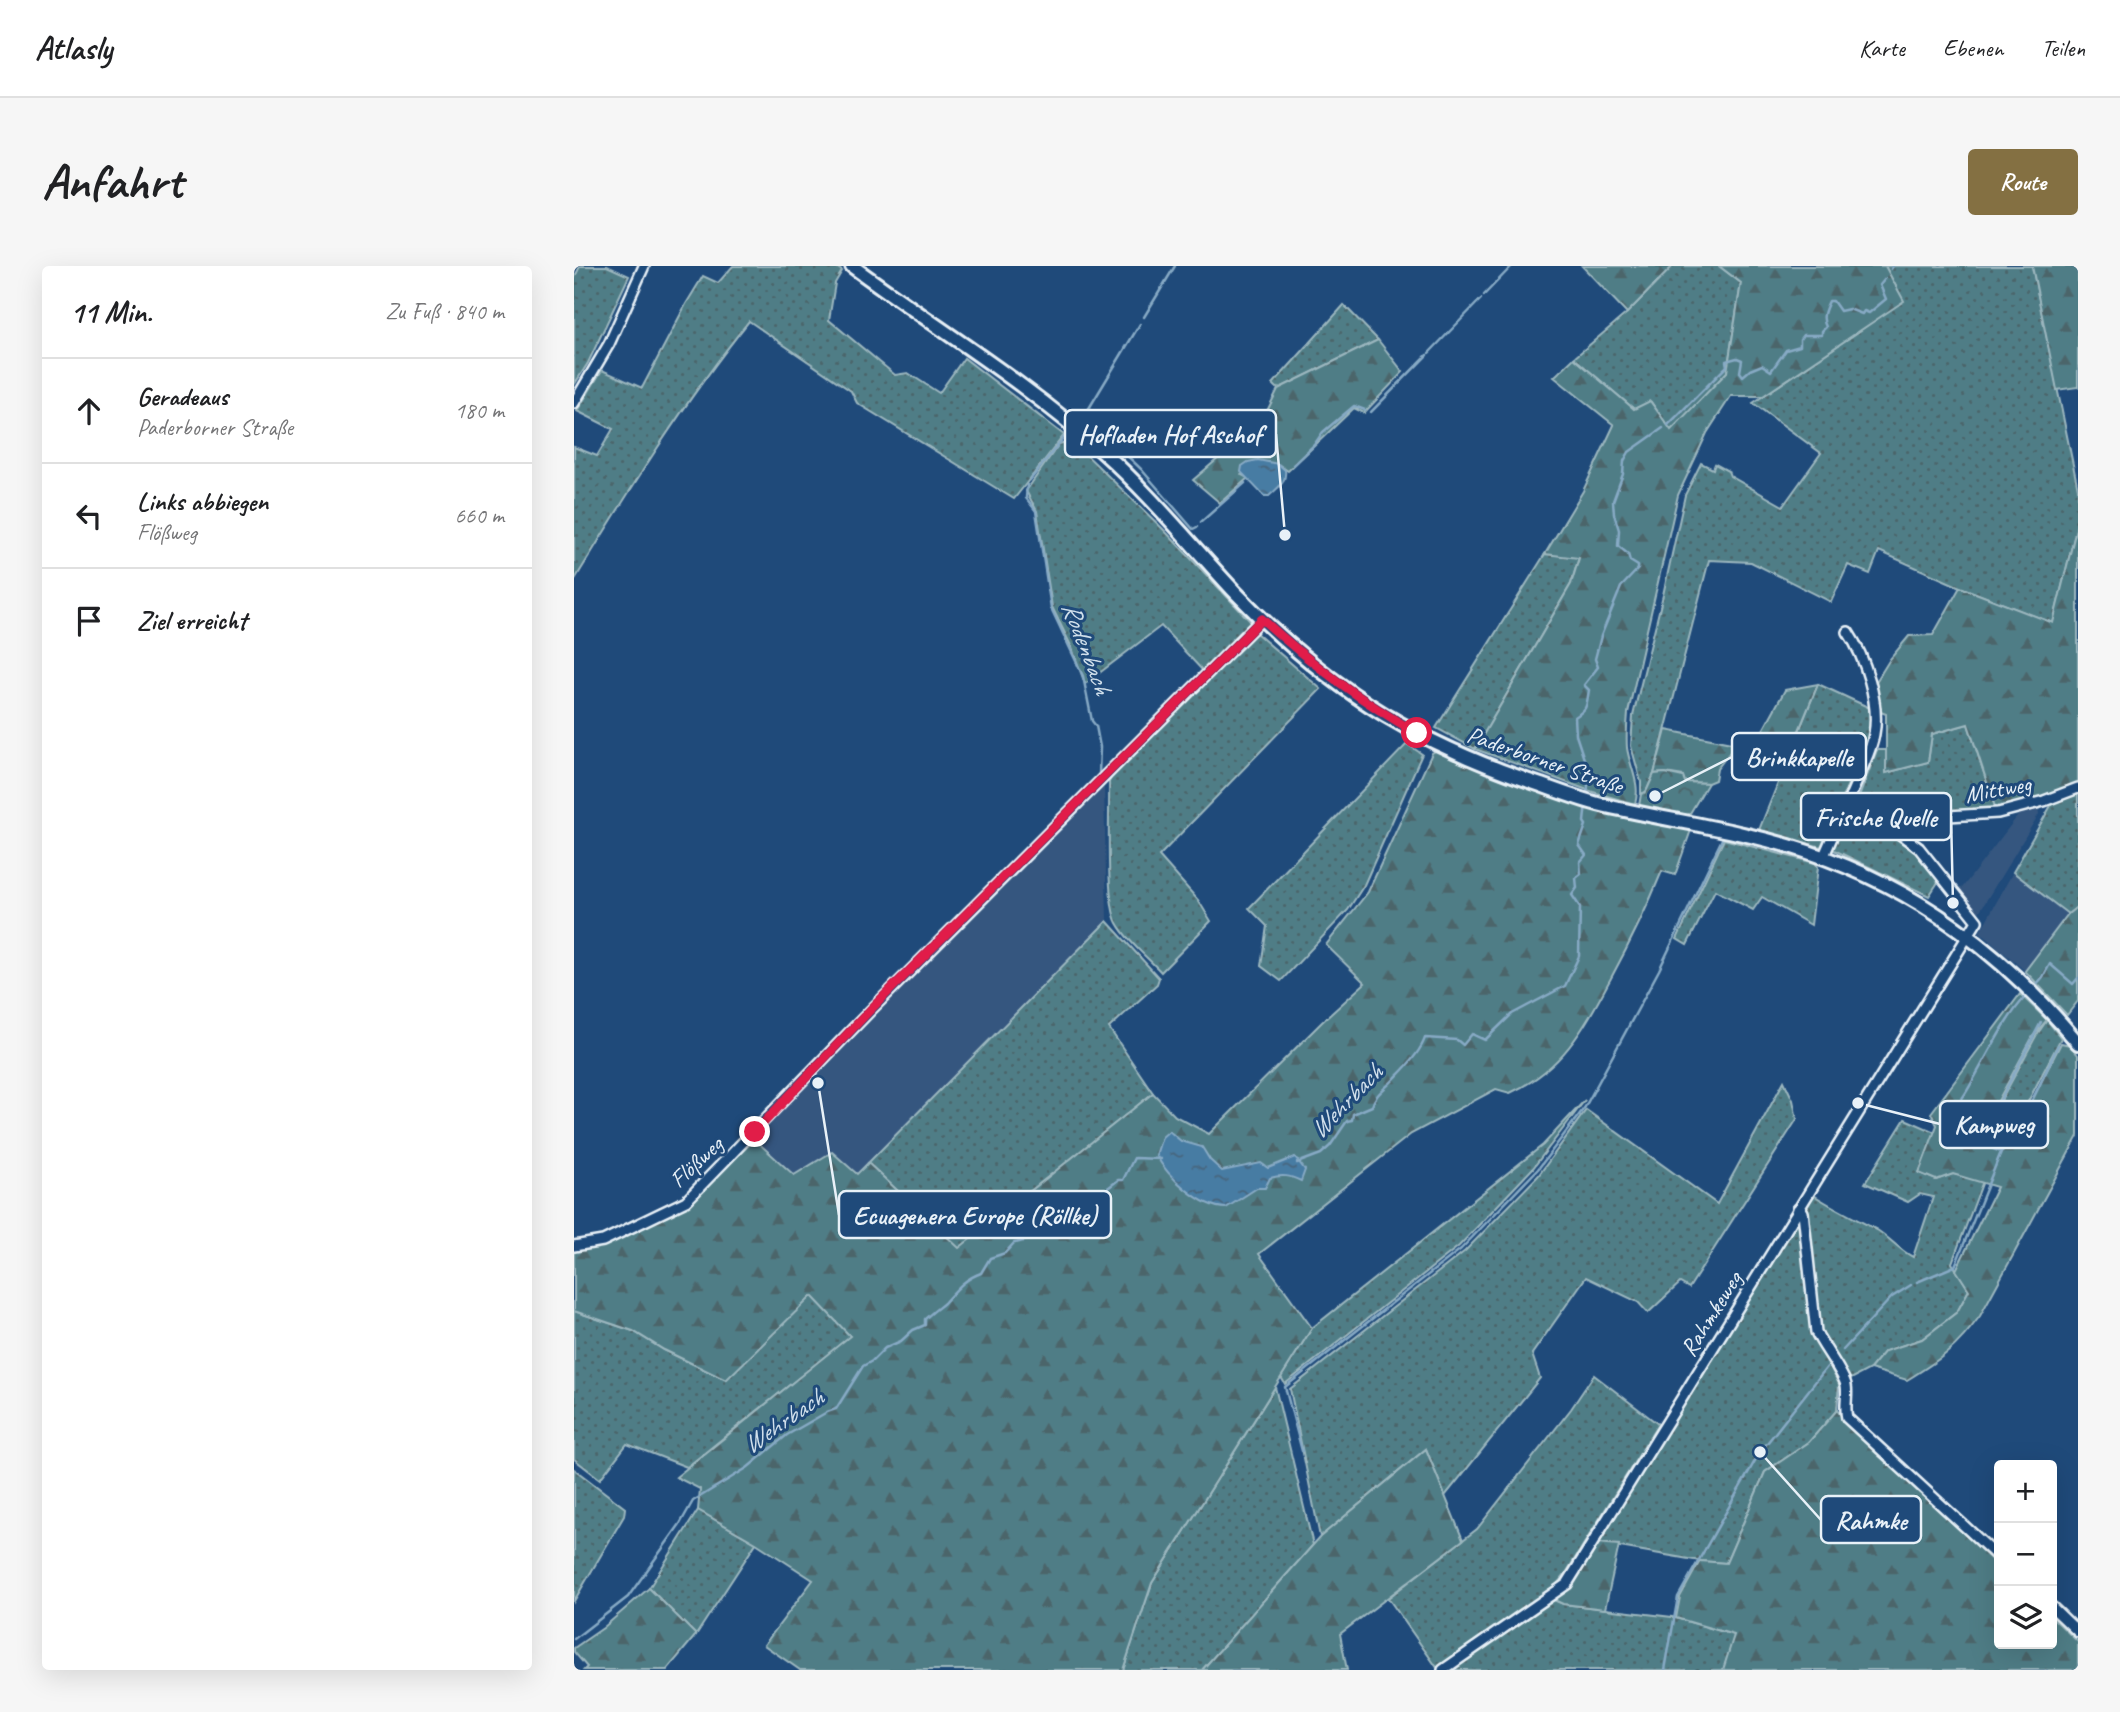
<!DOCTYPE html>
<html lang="de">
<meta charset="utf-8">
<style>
:root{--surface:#fff;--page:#f6f6f6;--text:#202124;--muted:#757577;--line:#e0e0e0;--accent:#847042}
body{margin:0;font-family:Caveat,sans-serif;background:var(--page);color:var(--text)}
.controls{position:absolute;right:21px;bottom:21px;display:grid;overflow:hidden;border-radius:7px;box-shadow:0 7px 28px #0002}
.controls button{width:63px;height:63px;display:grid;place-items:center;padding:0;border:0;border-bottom:2px solid var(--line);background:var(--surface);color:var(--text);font:35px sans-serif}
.stop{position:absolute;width:21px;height:21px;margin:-16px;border:5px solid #e11d48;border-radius:50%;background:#fff}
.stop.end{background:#e11d48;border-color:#fff;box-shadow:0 2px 7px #0008}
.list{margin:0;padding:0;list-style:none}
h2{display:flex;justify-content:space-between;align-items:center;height:91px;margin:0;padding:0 28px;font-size:30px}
h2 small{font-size:23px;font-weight:400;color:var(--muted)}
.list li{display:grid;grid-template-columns:46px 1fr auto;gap:21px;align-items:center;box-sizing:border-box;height:105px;padding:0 28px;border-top:2px solid var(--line)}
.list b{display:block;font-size:26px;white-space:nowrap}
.list p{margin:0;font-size:23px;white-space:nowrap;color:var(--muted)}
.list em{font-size:23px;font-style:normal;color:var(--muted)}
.icon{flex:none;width:38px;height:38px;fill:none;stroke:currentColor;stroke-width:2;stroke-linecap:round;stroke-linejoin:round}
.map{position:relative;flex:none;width:1504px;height:1404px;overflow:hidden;border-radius:7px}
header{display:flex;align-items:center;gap:42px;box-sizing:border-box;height:98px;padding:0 35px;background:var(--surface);border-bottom:2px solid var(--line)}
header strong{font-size:33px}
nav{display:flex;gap:38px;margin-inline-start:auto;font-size:24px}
.intro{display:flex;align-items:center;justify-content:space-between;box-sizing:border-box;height:168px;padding:0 42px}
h1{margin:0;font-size:49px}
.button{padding:18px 32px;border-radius:7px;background:var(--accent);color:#fff;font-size:24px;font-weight:700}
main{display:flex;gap:42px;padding:0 42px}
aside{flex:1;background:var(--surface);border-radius:7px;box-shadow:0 7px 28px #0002}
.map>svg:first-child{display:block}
.built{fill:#35567f}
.grass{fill:url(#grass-dots);stroke:#9cb7bf;stroke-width:2}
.forest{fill:url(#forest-firs);stroke:#9cb7bf;stroke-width:2}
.park{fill:url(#park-crowns);stroke:#9cb7bf;stroke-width:2}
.water{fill:url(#water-ripples);stroke:#87aac5;stroke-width:2}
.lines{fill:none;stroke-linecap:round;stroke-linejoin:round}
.stream{stroke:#87aac5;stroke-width:2.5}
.street-casing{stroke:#e8f1f8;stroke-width:14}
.secondary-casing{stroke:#e8f1f8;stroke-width:18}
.street{stroke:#1f4a7a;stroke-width:9}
.secondary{stroke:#1f4a7a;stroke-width:12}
.route{stroke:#e11d48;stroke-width:9}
.labels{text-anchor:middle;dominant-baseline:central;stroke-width:6;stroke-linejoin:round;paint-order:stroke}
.street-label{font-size:24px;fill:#e8f1f8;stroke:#1f4a7a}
.water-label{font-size:26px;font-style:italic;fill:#d0dfeb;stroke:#1f4a7a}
.leader{fill:none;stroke:#e8f1f8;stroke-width:2.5}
.callout-dot{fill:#e8f1f8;stroke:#1f4a7a;stroke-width:2.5}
.callout{fill:#1f4a7a;stroke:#e8f1f8;stroke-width:2.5}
.callout-label{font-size:26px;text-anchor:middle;font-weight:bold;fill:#e8f1f8}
</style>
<header>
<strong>Atlasly</strong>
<nav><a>Karte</a><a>Ebenen</a><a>Teilen</a></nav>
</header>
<div class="intro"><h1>Anfahrt</h1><a class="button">Route</a></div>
<main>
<aside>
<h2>11 Min.<small>Zu Fuß · 840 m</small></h2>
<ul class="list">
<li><svg class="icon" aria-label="ahead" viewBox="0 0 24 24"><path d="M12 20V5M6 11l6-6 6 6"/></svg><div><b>Geradeaus</b><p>Paderborner Straße</p></div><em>180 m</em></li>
<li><svg class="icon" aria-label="left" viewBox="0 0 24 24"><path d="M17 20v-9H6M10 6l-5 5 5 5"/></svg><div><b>Links abbiegen</b><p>Flößweg</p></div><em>660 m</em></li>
<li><svg class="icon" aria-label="arrive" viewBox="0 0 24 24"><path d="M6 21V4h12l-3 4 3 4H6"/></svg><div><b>Ziel erreicht</b></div></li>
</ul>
</aside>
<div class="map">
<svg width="1504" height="1404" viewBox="0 0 1504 1404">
<defs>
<pattern id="grass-dots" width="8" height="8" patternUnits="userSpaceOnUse" patternTransform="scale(1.75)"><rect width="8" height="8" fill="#507d86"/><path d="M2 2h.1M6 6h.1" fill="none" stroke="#4c656b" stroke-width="1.8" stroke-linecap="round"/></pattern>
<pattern id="forest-firs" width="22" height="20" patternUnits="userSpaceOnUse" patternTransform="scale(1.75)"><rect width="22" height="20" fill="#507d86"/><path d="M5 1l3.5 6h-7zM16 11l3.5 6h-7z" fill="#4c656b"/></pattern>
<pattern id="park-crowns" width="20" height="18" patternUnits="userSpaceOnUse" patternTransform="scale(1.75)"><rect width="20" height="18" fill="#507d86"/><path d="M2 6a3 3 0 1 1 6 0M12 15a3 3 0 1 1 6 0" fill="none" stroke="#4c656b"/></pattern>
<pattern id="water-ripples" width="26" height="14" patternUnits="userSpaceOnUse" patternTransform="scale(1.75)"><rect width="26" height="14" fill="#467ba3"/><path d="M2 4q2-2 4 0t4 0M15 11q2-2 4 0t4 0" fill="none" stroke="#46647b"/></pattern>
</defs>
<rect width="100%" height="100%" fill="#1f4a7a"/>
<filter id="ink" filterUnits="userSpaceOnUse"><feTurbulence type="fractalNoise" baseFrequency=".0143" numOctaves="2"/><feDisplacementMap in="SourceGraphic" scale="14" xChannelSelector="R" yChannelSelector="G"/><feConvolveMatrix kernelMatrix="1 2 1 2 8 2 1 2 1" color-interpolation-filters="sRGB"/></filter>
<g filter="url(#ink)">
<g class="built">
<path d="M525 521 530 522 533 655 283 908 258 886 220 909 202 895 180 873Z"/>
<path d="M1464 540 1465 548 1404 648 1384 623 1388 622 1446 547Z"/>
<path d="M1439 606 1494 648 1451 705 1406 666Z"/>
</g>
<g class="grass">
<path d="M6 0H33L55 10 14 97 0 119V13Z"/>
<path d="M159 0H261L268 5 261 17 255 54 321 109 334 107 365 127 390 92 490 169 440 233 283 137 277 125 175 55C109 137 55 225 0 315V181L23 190 39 163 3 145 28 104 68 122 112 38 129 10 144 17Z"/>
<path d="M1099 0H1145L1167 17 1153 106 1097 165 1077 136 1060 143 1000 92 1053 47Z"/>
<path d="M1311 0H1458L1504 223V255L1479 357 1386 321 1305 285 1296 308 1274 299 1257 336 1177 296 1135 294 1080 508 1072 526 1067 528V516L1057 480 1059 450 1089 329 1111 229 1127 197 1139 203 1141 198 1154 205 1156 210 1209 240 1247 187 1179 137 1329 35Z"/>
<path d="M770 39 804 74 704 123 699 118Z"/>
<path d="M493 176H499L589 263 677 356V361L630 406 587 360 511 418 498 382 478 341 463 245 452 225 485 178Z"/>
<path d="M971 288 1005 291 997 318 901 483 862 462Z"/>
<path d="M682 367 747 423 585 590 624 634 637 655 587 706C573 691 553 675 543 657 531 635 536 546 535 516L538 510Z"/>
<path d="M1244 418 1296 442V467L1247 581 1185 564Z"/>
<path d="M1394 458 1422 544 1319 547 1280 544 1303 484H1312V507L1354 496 1358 468Z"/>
<path d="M833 478 848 488 790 619 774 644 707 715 687 700 693 660 675 642Z"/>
<path d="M1504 527V640L1494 648 1439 606 1479 536Z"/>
<path d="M1275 555C1325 562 1336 574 1366 613L1355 630 1258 583 1269 558Z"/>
<path d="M1150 573 1241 597 1244 601 1237 659 1188 631 1179 644 1141 624 1113 679 1103 673Z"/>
<path d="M533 655 585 712 583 718 535 762 579 827 385 983 294 897Z"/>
<path d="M1473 754 1487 772 1432 878 1409 868 1462 770Z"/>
<path d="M1210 815 1219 834 1223 853 1115 1022 1106 1017 1074 1047 1064 1036 1012 1011 958 1088 966 1112 871 1230 852 1183 746 1271 716 1123 891 985 964 910 1012 844 1143 938Z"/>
<path d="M1011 834 959 902 885 980 711 1118 707 1111 738 1062 969 879Z"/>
<path d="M1331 853 1361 866 1345 907 1362 914 1379 908 1409 915 1378 997 1395 1024 1383 1046 1348 1073 1311 1085 1296 1103 1277 1113C1262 1096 1252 1081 1244 1060L1233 939 1238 928C1259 942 1281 952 1303 964 1316 972 1325 984 1339 991L1359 931 1346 928 1334 936 1291 917Z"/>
<path d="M1223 953 1227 955 1234 1043 1238 1066 1265 1118 1263 1144 1235 1176 1191 1206 1152 1297 1126 1295 1023 1277Z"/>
<path d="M238 1029 277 1070 113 1201 53 1178 26 1213 0 1193V1045L59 1065 90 1084 151 1113Z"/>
<path d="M1020 1109 1084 1158 992 1307 983 1318 864 1403 814 1332 903 1263 997 1143Z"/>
<path d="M701 1121 739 1279 628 1404H549L578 1317Z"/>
<path d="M0 1203 51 1242 50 1250 0 1335Z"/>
<path d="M124 1244 182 1277 122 1369 75 1322Z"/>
<path d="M980 1334 989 1338 1098 1351 1161 1369 1149 1404H878Z"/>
</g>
<g class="forest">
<path d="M1008 0H1099L1053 47Z"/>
<path d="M1145 0H1311L1330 35 1189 130H1157L1133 167 1104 229 1054 447C1053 459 1052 470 1053 482 1056 502 1067 518 1061 538L1019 526 901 483 997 318 1005 292 971 288 1009 225 1040 159 980 111 1000 92 1060 143 1076 135 1097 164 1153 106 1167 17Z"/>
<path d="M1458 0H1504V121L1483 124Z"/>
<path d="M804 74 829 106 790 147 780 142 714 205 704 198 668 209 674 212 646 237 619 214 688 155 704 123Z"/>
<path d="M1504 255V517L1464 533 1422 544 1394 458 1358 468 1354 496 1312 507V448L1304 445 1300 419 1316 393 1335 370 1359 369 1386 321 1479 357Z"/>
<path d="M1244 418 1208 506 1160 491 1188 466 1211 424Z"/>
<path d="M1092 464 1162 478 1143 503 1141 514 1134 517 1111 516 1109 510 1091 507 1080 508Z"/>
<path d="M863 484C945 520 1030 542 1117 564L1101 609 1088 605C1073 642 1056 677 1037 712 1010 762 989 803 936 827L922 823 837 868 685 988 738 1062 578 1317 549 1404H226L190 1379 239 1314 182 1277 124 1244 126 1223 102 1211 276 1070 238 1030 152 1114 90 1084 59 1065 0 1045V983L30 978 114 939 180 873 220 909 258 886 283 908 294 897 385 982 579 827 601 850 635 868 748 756 791 717 752 679 794 626 858 487Z"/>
<path d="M1504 640V735L1493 749 1451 705 1494 648Z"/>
<path d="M1446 728 1473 754 1459 770 1405 870 1434 881 1487 777 1496 779 1504 789V870L1406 1050C1382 1083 1367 1093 1333 1114L1296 1103 1311 1085 1348 1073 1383 1046 1395 1024 1382 1004 1423 921 1379 908 1362 914 1345 907 1363 859 1357 847Z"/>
<path d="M1263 1144 1271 1155 1425 1301V1378H1478V1351L1504 1376V1404H1149L1160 1369 1102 1352 1106 1331 1126 1295 1152 1297 1191 1206 1235 1176Z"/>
<path d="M852 1183 889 1274 766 1368 773 1404H628L746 1271Z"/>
<path d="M1023 1277 1045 1279 1031 1343 989 1338 980 1334 995 1320Z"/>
<path d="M75 1322 122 1369 93 1404H10L13 1401 0 1386V1382L29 1362Z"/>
</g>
<path class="park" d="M1091 507 1109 511 1111 516 1134 517 1115 549 1065 540 1067 528 1072 526 1080 508Z"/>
<g class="water">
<path d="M684 194 704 198 711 204C713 217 703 222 695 230H690L667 206 668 200 674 196Z"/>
<path d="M595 865 607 875 628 881 636 894 648 905 687 897 694 902 721 891 731 904 727 915C716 910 709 908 696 912L691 922H683L652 942C627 942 593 910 582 889L588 871Z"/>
</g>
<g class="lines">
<g class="stream">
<path d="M1317 3 1319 0"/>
<path d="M910 29 938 0"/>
<path d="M570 51 601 0"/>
<path d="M855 87 907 33"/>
<path d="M797 146 853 89"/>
<path d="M511 149 567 203 619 263 623 261"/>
<path d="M504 155 511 149 566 58"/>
<path d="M1094 159 1153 100 1152 95 1163 92 1168 94 1166 106 1169 110 1176 104 1188 99 1197 105 1212 84 1226 80V73L1229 69H1248V65L1252 61C1247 51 1251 44 1255 35H1259L1266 45 1275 43 1288 48 1290 45 1295 47 1312 33 1306 19 1311 13"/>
<path d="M719 199 740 179 749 166 780 140 791 144"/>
<path d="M456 214 495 165"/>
<path d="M453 219 452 232 462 245 477 342 509 410 518 455 522 460 526 481 525 509 518 516"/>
<path d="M627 256 671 217"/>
<path d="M1013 531 1015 508 1002 469 1001 451C1014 442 1012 441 1015 424L1010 419 1024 401 1021 393 1027 370 1047 321 1064 303V300L1056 295 1054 288 1044 280 1045 264 1040 248 1039 235 1049 208 1050 195 1055 186 1089 162"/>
<path d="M484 551 499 536"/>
<path d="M461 573 477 558"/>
<path d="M434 601 457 578"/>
<path d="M399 635 415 620"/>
<path d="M382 653 391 642"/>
<path d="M1460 721 1469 711 1476 698 1499 718 1504 712"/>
<path d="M252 785 340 695"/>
<path d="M1433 879 1408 869 1467 756"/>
<path d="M1427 886C1442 875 1474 801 1484 779"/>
<path d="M723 897 747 888 756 880 773 855 778 854 779 848 798 840C802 826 813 822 822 811 833 800 847 785 851 772L883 774 889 779 898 768 911 774 938 748 991 720 1005 690 1006 641 998 629 1003 622 1002 612 1007 608 1006 596 1012 589 1005 579 1012 559 1010 556 1012 537"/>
<path d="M0 975 10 974"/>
<path d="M1343 1016 1381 1000 1427 886 1371 863C1379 842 1389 834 1398 816 1415 787 1430 754 1453 729"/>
<path d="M1269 1084 1318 1031 1337 1019"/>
<path d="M728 1185 711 1121 887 983 964 903 1011 841 1085 704 1148 573"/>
<path d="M0 1373 54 1331 106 1258 119 1235 173 1202 213 1169 253 1146 262 1143 289 1100 298 1095 311 1082 327 1075 339 1064 351 1059V1053C357 1047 364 1042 370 1037 382 1024 390 1013 407 1007L416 992 431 987 440 977C444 977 483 965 487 963 494 959 495 952 500 947 514 935 530 926 544 914H549L560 892 587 893"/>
<path d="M1091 1404 1104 1331 1186 1186 1253 1101"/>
</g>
<defs>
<g id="street">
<path d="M0 137 35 78 70 0"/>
<path d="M1268 552 1307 554 1424 547 1470 535 1504 522"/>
<path d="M1249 592C1261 564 1274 536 1286 508 1291 495 1298 482 1300 468 1306 437 1291 391 1274 366"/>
<path d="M1224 943 1229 946 1242 1066C1249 1081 1269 1106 1272 1119 1274 1130 1270 1141 1273 1152L1425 1292"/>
<path d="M0 980 29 975 112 935 297 744 688 353"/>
<path d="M1478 1341 1504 1366"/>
<path d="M869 1404 993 1318 1403 655 1345 582 1307 554"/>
</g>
<path id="secondary" d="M278 0C362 62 452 116 529 186 577 229 618 280 662 327 706 373 757 416 811 449 861 479 913 501 967 519 986 526 1005 533 1024 538 1094 555 1166 563 1234 586 1344 623 1430 688 1504 777"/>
</defs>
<use href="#street" class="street-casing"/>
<use href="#secondary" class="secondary-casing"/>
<use href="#street" class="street"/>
<use href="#secondary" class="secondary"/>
</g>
</g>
<g class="lines" filter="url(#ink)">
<path class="route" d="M181 866 296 744 688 353C736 397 787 435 843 467"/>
</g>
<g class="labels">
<g class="street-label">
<text transform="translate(971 494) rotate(19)">Paderborner Straße</text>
<text transform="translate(1424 523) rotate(-10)">Mittweg</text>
<text transform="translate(122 896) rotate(-43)">Flößweg</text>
<text transform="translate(1137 1048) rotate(-58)">Rahmkeweg</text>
</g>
<g class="water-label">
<text transform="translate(513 382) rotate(69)">Rodenbach</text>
<text transform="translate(772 835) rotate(-46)">Wehrbach</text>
<text transform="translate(209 1155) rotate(-35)">Wehrbach</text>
</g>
</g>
<path class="leader" d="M711 269L702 168M1081 530L1158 491M1379 637L1377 550M1284 837L1366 858M244 817L265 949M1186 1186L1247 1254"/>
<g class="callout-dot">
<circle cx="711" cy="269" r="7"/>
<circle cx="1081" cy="530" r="7"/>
<circle cx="1379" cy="637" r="7"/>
<circle cx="1284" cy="837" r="7"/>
<circle cx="244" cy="817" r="7"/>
<circle cx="1186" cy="1186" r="7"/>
</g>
<g class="callout">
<rect x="491" y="144" width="211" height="47" rx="7"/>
<rect x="1158" y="467" width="134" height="47" rx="7"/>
<rect x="1227" y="527" width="150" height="47" rx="7"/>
<rect x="1366" y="835" width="108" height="47" rx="7"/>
<rect x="265" y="925" width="272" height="47" rx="7"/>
<rect x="1247" y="1230" width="100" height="47" rx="7"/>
</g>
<g class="callout-label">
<text x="596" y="177">Hofladen Hof Aschof</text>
<text x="1225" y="500">Brinkkapelle</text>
<text x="1302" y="560">Frische Quelle</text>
<text x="1420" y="867">Kampweg</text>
<text x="401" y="958">Ecuagenera Europe (Röllke)</text>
<text x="1297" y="1263">Rahmke</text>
</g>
</svg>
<div class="controls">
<button>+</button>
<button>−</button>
<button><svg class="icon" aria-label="layers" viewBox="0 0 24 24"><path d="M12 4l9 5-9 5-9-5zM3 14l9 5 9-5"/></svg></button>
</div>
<div class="stop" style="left:843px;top:467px"></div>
<div class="stop end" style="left:181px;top:866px"></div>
</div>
</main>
